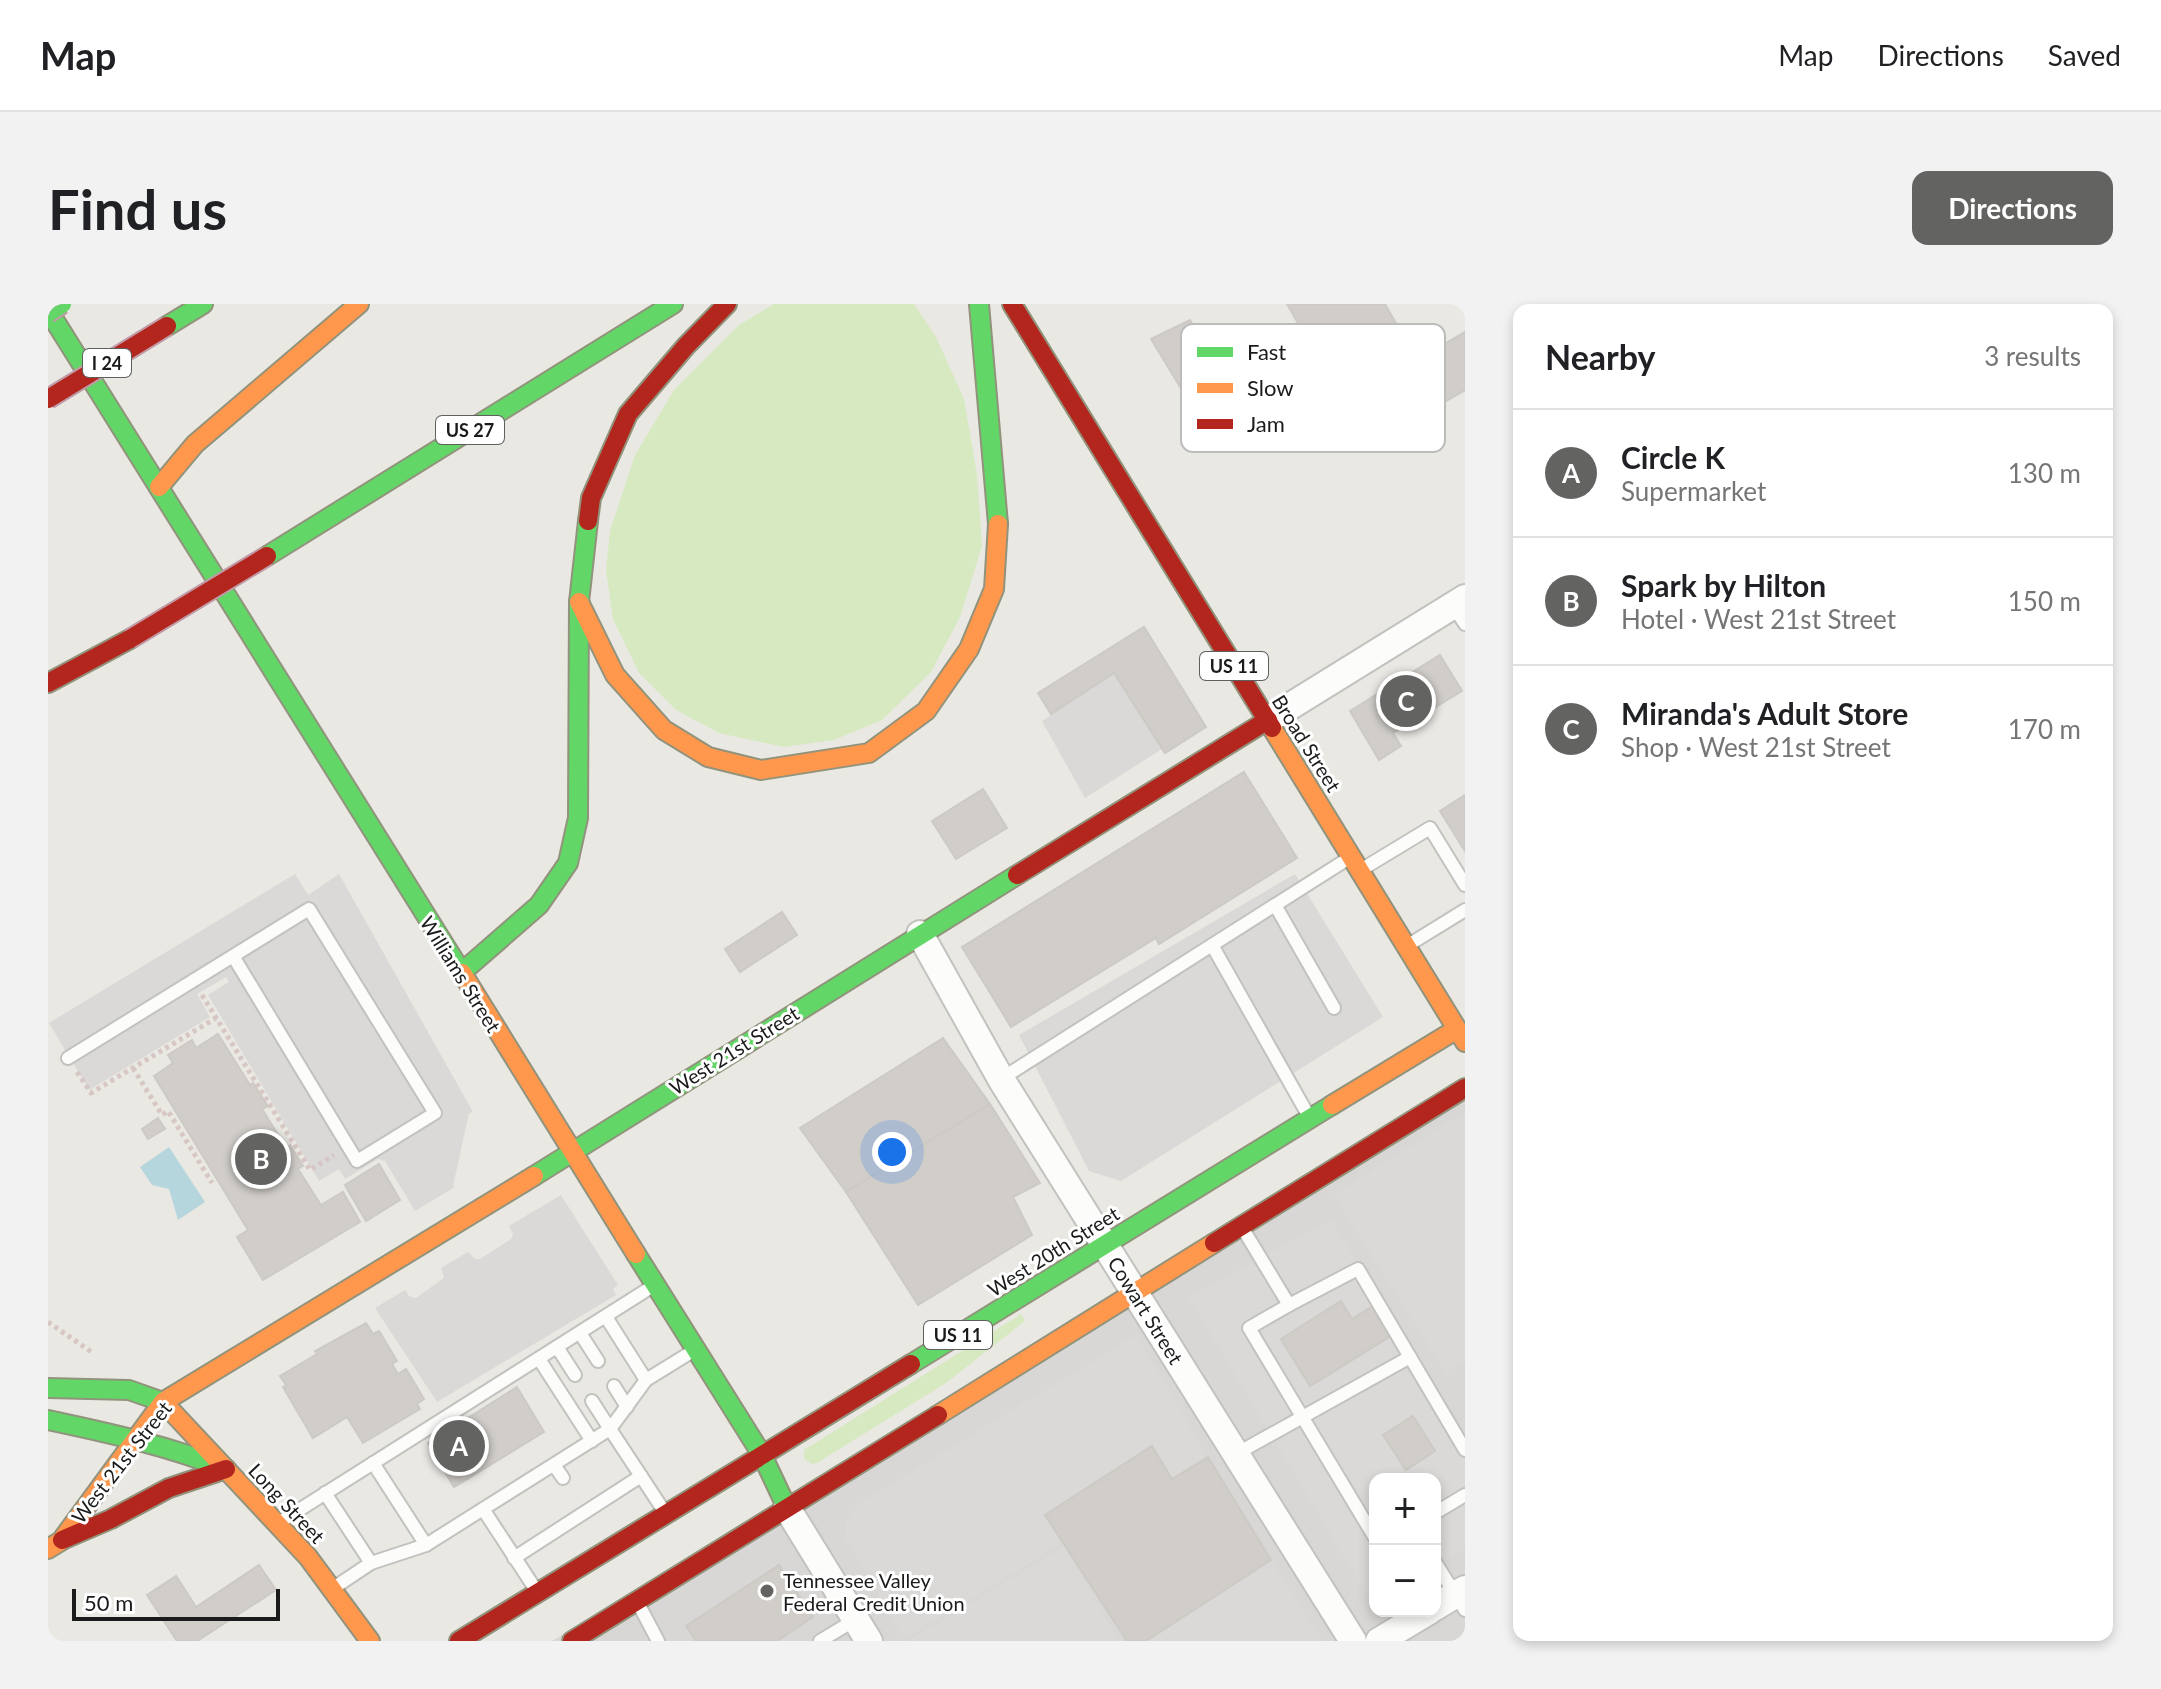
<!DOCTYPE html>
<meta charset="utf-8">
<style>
:root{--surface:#fff;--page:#f2f2f2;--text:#202124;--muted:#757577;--line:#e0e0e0;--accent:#636361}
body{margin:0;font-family:Lato,sans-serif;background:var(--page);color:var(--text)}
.controls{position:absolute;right:24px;bottom:24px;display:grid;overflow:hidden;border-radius:16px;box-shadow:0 4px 12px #0003}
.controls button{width:72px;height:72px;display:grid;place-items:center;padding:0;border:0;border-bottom:2px solid var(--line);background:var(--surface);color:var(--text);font:40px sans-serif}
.scale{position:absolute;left:24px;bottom:20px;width:208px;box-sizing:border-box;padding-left:8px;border:4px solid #1b1b1b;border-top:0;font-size:22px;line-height:28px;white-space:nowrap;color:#1b1b1b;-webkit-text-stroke:6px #fff;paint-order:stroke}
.you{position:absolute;left:844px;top:848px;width:28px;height:28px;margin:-20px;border:6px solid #fff;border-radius:50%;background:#1a73e8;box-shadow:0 0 0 12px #1a73e833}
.badge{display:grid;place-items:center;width:52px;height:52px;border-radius:50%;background:var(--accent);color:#fff;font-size:26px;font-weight:700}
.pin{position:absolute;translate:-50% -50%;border:4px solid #fff;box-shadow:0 2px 8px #0006}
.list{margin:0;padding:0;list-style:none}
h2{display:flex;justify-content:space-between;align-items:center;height:104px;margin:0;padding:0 32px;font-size:34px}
h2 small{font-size:26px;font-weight:400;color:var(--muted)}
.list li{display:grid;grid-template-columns:52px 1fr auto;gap:24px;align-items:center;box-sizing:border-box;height:128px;padding:0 32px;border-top:2px solid var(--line)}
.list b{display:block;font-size:30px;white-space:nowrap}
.list p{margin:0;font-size:26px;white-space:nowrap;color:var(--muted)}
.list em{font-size:26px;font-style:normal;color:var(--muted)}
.map{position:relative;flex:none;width:1417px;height:1337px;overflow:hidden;border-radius:16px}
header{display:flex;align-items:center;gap:48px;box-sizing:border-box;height:112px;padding:0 40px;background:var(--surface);border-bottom:2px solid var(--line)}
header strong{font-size:38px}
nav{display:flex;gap:44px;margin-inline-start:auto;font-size:28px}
.intro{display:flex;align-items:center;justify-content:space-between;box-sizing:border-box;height:192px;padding:0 48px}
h1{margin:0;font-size:56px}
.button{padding:20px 36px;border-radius:16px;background:var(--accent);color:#fff;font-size:28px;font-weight:700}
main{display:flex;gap:48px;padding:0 48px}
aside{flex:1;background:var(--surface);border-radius:16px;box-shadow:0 4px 12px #0003}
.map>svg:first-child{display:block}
.residential{fill:#d9d7d5;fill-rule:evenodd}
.grass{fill:#d6e9c0}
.parking{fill:#dad9d7}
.water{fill:#b6d6de}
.building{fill:#d1ceca;stroke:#cdc9c5;stroke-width:2}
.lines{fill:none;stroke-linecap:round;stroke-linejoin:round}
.lane-casing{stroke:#c2c2bf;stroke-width:16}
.street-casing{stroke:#c2c2bf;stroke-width:30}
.fast-casing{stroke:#91937c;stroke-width:22}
.slow-casing{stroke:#91937c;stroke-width:22}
.jam-casing{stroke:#91937c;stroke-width:22}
.path{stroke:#d6c7c4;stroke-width:5;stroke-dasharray:4 4;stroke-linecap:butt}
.lane{stroke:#fcfcfb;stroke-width:12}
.street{stroke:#fcfcfb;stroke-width:26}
.fast{stroke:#63d668;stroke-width:18}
.slow{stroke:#ff974d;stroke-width:18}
.jam{stroke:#b3261e;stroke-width:18}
.fast-bridge-casing{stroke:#c09ba5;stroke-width:22;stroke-linecap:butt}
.jam-bridge-casing{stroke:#c09ba5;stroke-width:22;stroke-linecap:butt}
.fast-bridge{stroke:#63d668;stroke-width:18}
.jam-bridge{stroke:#b3261e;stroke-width:18}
.poi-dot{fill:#636361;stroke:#fff;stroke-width:3}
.labels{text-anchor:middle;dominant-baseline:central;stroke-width:6;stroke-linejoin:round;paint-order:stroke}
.shield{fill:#fff;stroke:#5f5f5f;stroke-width:2}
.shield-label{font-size:18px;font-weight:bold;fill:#1b1b1b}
.street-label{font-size:20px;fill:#1b1b1b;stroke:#fff}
.poi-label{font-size:20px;fill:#1b1b1b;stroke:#fff;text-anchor:start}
.key{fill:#fff;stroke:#bbb;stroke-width:2}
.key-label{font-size:22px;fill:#1b1b1b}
</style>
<header>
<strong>Map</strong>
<nav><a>Map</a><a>Directions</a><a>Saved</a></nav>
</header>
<div class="intro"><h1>Find us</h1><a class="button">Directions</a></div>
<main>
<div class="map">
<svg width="1417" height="1337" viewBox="0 0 1417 1337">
<rect width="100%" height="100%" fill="#eae8e3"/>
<path class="residential" d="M1417 783V1337H504ZM1327 1175H1387V1307H1327Z"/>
<g class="grass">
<path d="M726 0H866L888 33 916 95 929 171 934 242 912 313 883 368 834 416 786 436 736 443 671 429 628 406 591 369 565 315 558 266 562 227 587 151 626 86 691 21Z"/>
<path d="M973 1010 977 1017 898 1079 769 1159 764 1160 756 1155V1146Z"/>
</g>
<g class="parking">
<path d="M1066 369 1114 445 1037 494 994 417Z"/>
<path d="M247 570 260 591 291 570 425 808 421 809 405 882 407 883 367 907 337 857 330 855 297 875 291 865 271 877 160 691 181 678 178 673 149 690 162 713 41 786 1 719Z"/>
<path d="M1247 570 1335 713 1073 877 1041 867 971 731Z"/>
<path d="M1417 808V1058L1398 1069 1285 891Z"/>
<path d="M513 891 570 981 565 985 568 991 389 1098 327 1004 357 986 361 992 368 994 396 974 393 964 420 948 427 955H432L463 935 465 930 461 922Z"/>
<path d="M1283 916 1417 1131V1244L1387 1265V1175H1327V1305L1141 993Z"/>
<path d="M1088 1031 1160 1153 1124 1175 1103 1143 997 1211 1014 1239 857 1335 798 1236V1218L803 1209 811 1200Z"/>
<path d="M1016 1242 1071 1337H860Z"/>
<path d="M1223 1256 1275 1337H1098Z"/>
</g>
<path class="water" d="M121 843 157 898 130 916 121 885 104 881 92 863Z"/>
<g class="building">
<path d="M1239 0H1337L1369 56 1417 28V86L1321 142Z"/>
<path d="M1142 16 1170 63 1134 86 1103 35Z"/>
<path d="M1096 323 1158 423 1117 449 1066 369 1003 410 990 389Z"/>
<path d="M1392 351 1414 387 1345 429 1353 442 1331 456 1302 407Z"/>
<path d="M1196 468 1249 554 1111 640 1108 634 963 723 914 643Z"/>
<path d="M935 485 959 524 908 555 884 517Z"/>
<path d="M1417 491V547L1392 507Z"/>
<path d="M734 608 749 631 692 668 677 645Z"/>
<path d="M170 730 202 781 205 779 220 802 214 805 239 845 242 841 255 862 250 865 273 901 295 888 312 918 215 976 189 933 200 926 106 772 125 759 120 751 144 736 148 744Z"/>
<path d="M895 734 942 800 798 888 752 824Z"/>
<path d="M942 800 992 879 965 893 984 931 870 1001 798 888Z"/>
<path d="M110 814 117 825 100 835 94 825Z"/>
<path d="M331 860 352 896 318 917 297 881Z"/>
<path d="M1293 997 1304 1015 1325 1002 1343 1032 1262 1082 1233 1035Z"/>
<path d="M318 1019 325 1030 331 1027 349 1057 344 1060 350 1070 358 1065 376 1095 369 1100 372 1105 315 1139 299 1113 265 1134 235 1083 238 1081 232 1072 269 1050 267 1047Z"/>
<path d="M469 1083 496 1128 406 1183 380 1139Z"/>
<path d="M1365 1112 1387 1147 1358 1166 1335 1131Z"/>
<path d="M1104 1142 1124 1175 1160 1153 1223 1256 1098 1337H1079L997 1211Z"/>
<path d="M211 1261 228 1286 149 1337H129L99 1291 128 1272 148 1303Z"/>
<path d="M731 1261 765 1313 729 1337H648L638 1322Z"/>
</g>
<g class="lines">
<defs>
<g id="lane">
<path d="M1405 302 1417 320"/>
<path d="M1316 564 1382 524 1417 581"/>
<path d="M1227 601 1286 704"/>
<path d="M1362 640 1417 606"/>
<path d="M1164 641 1259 809"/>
<path d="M20 754 261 605 387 809 309 857 185 652"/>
<path d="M953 775 1298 556"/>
<path d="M1241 1001 1201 1024 1327 1234"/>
<path d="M558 1013 598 1076"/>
<path d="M532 1029 550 1057"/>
<path d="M509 1043 527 1071"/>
<path d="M1362 1053 1417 1146"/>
<path d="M491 1055 544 1137"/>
<path d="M566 1082 579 1103"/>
<path d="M544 1097 562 1125 598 1076 645 1047"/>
<path d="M1188 1150 1362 1053 1310 965 1241 1001 1195 925"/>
<path d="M325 1159 378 1241"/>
<path d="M506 1161 515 1174"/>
<path d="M277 1189 323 1259"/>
<path d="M1387 1209 1417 1191"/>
<path d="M232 1218 605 982"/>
<path d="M466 1254 593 1172"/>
<path d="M1387 1258 1417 1306"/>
<path d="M287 1283 323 1259 378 1241 435 1205"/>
<path d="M486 1283 435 1205 562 1125 614 1204"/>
<path d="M592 1303 610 1337"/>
<path d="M772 1337 807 1316"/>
</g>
<g id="street">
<path d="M1220 416 1417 294"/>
<path d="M872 630 953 775 1305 1337"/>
<path d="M739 1204 821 1337"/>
<path d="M1387 1303 1417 1285"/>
<path d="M1331 1337 1381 1307"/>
</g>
<g id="fast">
<path d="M931 0 950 220"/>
<path d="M0 6 414 669"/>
<path d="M119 22 155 0"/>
<path d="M219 252 625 0"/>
<path d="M413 669 491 601 520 559 530 514 531 298 540 217"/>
<path d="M486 872 969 571"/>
<path d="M588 950 714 1151 739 1204"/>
<path d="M863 1060 1284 801"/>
<path d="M0 1084 81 1086 115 1098"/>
<path d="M0 1116C61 1129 121 1142 178 1165"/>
</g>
<g id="slow">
<path d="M111 183 147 140 311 0"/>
<path d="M531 298 567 371 616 426 660 453 713 466 821 449 878 407 921 345 946 285 950 220"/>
<path d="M1224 424 1417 738"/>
<path d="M414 669 588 950"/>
<path d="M1284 801 1409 725"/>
<path d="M115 1098 260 1253 322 1337"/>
<path d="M890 1111 1166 939"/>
<path d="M0 1245 13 1237 115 1098 486 872"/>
</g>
<g id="jam">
<path d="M964 0 1224 424"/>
<path d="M540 217 543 194 580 110 638 42 679 0"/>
<path d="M0 379 82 335"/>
<path d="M969 571 1220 416"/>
<path d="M1166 939 1417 784"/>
<path d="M14 1236 63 1215 121 1184 178 1165"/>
<path d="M411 1337 863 1060"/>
<path d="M524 1337 890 1111"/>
</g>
</defs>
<use href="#lane" class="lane-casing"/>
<use href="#street" class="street-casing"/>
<use href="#fast" class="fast-casing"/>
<use href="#slow" class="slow-casing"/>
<use href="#jam" class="jam-casing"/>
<g class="path">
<path d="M154 691 262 866 286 851"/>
<path d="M85 764 114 811 120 807 164 879"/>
<path d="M29 768 43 789 168 714"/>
<path d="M0 1018 45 1049"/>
</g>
<use href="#lane" class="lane"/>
<use href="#street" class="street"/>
<use href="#fast" class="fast"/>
<use href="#slow" class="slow"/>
<use href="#jam" class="jam"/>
<defs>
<path id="fast-bridge" d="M0 9 14 0"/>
<g id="jam-bridge">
<path d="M0 95 119 22"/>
<path d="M82 335 219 252"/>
</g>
</defs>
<use href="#fast-bridge" class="fast-bridge-casing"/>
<use href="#jam-bridge" class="jam-bridge-casing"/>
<use href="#fast-bridge" class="fast-bridge"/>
<use href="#jam-bridge" class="jam-bridge"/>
</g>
<circle class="poi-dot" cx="719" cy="1287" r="8"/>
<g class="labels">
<g class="shield">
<rect x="35" y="45" width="48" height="28" rx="6"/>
<rect x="388" y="112" width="68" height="28" rx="6"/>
<rect x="1152" y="348" width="68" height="28" rx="6"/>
<rect x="876" y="1017" width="68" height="28" rx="6"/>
</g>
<g class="shield-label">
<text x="59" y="59">I 24</text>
<text x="422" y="126">US 27</text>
<text x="1186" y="362">US 11</text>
<text x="910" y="1031">US 11</text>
</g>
<g class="street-label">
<text transform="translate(1259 439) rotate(58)">Broad Street</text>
<text transform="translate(413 670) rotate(58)">Williams Street</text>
<text transform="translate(686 746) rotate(-32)">West 21st Street</text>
<text transform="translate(1005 947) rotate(-32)">West 20th Street</text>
<text transform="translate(1098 1006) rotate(58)">Cowart Street</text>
<text transform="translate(73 1158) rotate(-52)">West 21st Street</text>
<text transform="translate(239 1199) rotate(47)">Long Street</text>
</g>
<g class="poi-label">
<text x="735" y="1276">Tennessee Valley<tspan x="735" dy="23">Federal Credit Union</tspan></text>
</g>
</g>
<rect x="1133" y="20" width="264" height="128" rx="12" class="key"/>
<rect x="1149" y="43" width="36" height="10" fill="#63d668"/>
<rect x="1149" y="79" width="36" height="10" fill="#ff974d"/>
<rect x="1149" y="115" width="36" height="10" fill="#b3261e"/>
<g class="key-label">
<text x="1199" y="56">Fast</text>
<text x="1199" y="92">Slow</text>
<text x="1199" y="128">Jam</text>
</g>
</svg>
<div class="controls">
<button>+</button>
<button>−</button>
</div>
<div class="scale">50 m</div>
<div class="you"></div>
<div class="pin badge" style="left:411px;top:1142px">A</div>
<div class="pin badge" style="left:213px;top:855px">B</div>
<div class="pin badge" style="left:1358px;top:397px">C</div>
</div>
<aside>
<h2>Nearby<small>3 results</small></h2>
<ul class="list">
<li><span class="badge">A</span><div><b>Circle K</b><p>Supermarket</p></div><em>130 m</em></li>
<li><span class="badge">B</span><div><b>Spark by Hilton</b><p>Hotel · West 21st Street</p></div><em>150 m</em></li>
<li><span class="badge">C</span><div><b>Miranda's Adult Store</b><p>Shop · West 21st Street</p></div><em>170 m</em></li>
</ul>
</aside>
</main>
